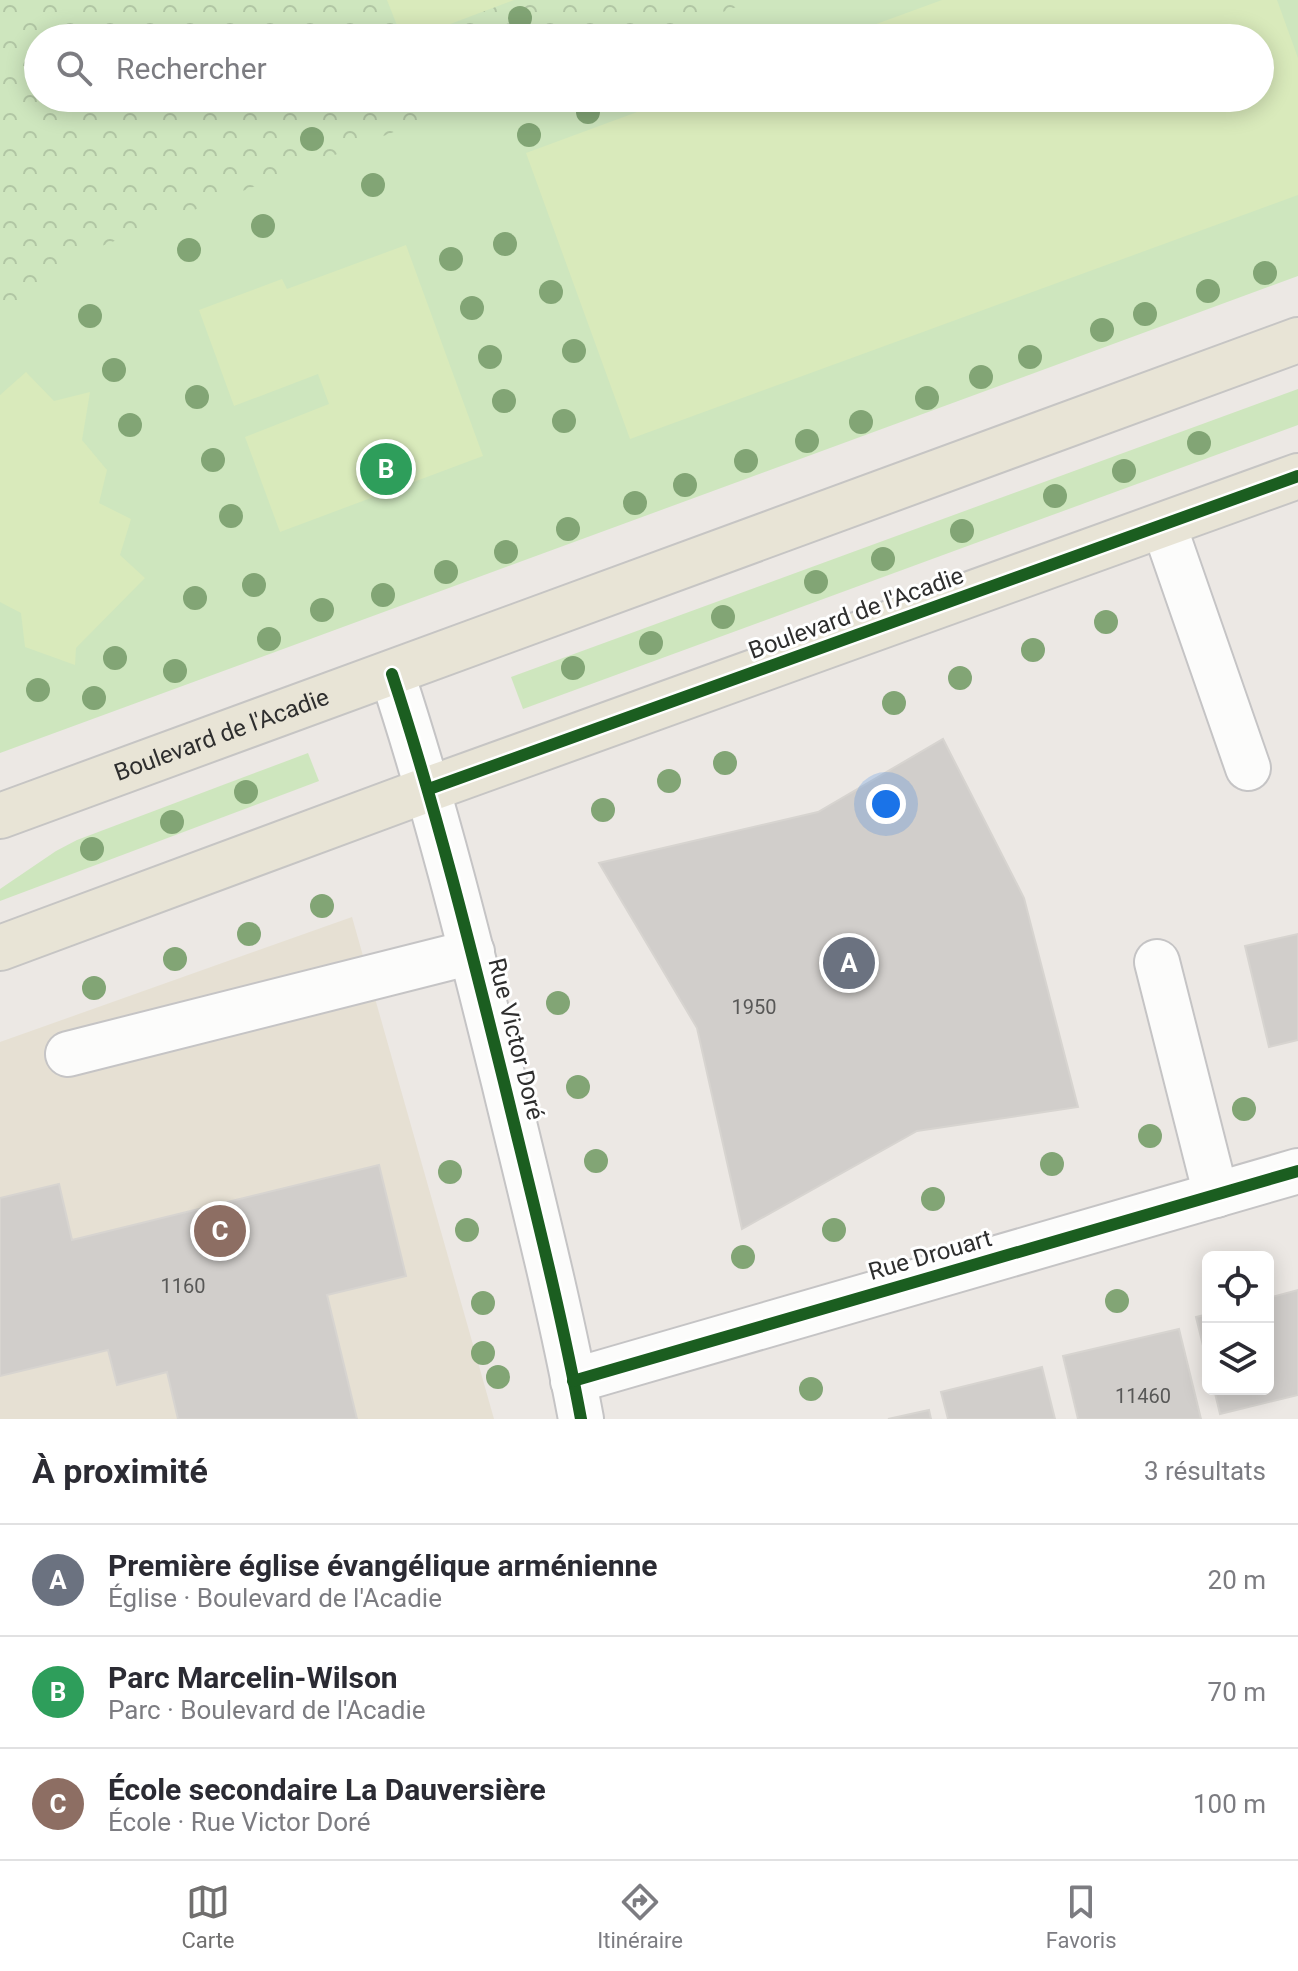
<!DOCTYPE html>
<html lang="fr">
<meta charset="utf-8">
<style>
:root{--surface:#fff;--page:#f7f7f7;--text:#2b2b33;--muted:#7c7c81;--line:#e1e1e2;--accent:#706f6e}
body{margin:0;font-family:Roboto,sans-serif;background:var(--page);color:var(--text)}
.controls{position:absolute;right:24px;bottom:24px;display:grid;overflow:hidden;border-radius:12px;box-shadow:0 4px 20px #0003}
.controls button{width:72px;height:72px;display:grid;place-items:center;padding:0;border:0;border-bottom:2px solid var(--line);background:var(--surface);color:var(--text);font:40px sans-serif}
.you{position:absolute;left:886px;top:804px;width:28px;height:28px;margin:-20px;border:6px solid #fff;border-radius:50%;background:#1a73e8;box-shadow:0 0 0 12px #1a73e833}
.badge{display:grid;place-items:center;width:52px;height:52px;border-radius:50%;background:var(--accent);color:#fff;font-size:26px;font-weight:700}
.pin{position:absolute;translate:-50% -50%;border:4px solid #fff;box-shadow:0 2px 8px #0006}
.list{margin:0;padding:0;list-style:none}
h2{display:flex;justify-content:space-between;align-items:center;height:104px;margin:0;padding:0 32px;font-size:34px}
h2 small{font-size:26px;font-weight:400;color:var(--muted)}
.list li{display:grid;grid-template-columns:52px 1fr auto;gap:24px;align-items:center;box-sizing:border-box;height:112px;padding:0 32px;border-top:2px solid var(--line)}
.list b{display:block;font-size:30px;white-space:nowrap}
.list p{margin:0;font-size:26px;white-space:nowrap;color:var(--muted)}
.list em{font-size:26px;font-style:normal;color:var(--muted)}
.icon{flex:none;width:44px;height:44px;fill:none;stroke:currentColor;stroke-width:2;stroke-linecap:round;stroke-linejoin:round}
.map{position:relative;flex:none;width:1298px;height:1419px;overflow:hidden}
.search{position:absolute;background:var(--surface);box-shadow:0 4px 20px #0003;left:24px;right:24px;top:24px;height:88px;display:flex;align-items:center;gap:20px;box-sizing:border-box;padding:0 28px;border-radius:44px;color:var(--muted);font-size:30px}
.sheet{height:440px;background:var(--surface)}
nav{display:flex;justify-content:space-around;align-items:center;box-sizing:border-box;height:112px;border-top:2px solid var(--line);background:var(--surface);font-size:22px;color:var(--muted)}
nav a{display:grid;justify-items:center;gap:4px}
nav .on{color:var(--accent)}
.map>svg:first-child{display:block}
.education{fill:#e6e0d3}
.green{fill:#cee6be;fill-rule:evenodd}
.forest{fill:url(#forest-crowns)}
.pitch{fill:#d9eabb}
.building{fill:#d1cecb;stroke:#d7d4d0;stroke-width:2}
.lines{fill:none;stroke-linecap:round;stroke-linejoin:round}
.minor-casing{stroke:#c5c4c5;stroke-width:48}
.major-casing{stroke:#c6c5c4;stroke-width:48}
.minor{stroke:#fcfcfb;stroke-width:44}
.major{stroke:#e8e4d6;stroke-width:44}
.cycleway-casing{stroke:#fff;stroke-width:17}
.cycleway{stroke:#1b5e20;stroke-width:12}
.tree{fill:#82a575}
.labels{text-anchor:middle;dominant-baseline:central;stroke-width:6;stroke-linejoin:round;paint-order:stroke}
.number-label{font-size:20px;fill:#585857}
.street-label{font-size:24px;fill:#2e2e2e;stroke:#fff}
</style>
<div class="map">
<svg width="1298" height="1419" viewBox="0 0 1298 1419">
<defs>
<pattern id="forest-crowns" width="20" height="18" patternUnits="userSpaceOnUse" patternTransform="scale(2)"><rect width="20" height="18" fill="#cee6be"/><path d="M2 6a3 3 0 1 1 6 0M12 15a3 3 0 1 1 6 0" fill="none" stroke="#b1c6a4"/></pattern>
</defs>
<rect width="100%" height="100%" fill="#ece8e4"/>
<path class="education" d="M352 917 494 1419H0V1042Z"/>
<g class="green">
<path d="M0 0H1298V276L0 753ZM38 38H1260V98H38Z"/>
<path d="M1298 389V425L523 709 511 677Z"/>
<path d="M308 753 319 781 0 901V889L56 851 77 840Z"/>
</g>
<g class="forest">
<path d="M0 0H387L402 38H38V98H481L94 249 33 305 0 332Z"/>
<path d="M513 0H756L650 38H413Z"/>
</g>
<g class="pitch">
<path d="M387 0H514L413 38H402Z"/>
<path d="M942 0H1277L1298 58V195L630 439 526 153 675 98H1260V38H838Z"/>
<path d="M406 245 483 456 280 532 245 437 329 404 318 374 234 406 199 310 282 279 287 289Z"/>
<path d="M26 372 54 401 90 392 82 440 107 470 99 503 131 519 120 555 145 578 76 648 75 665 25 647 21 613 0 602V395Z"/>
</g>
<g class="building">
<path d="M943 739 1024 898 1078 1107 917 1131 742 1229 697 1028 599 863 818 812Z"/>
<path d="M1298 934V1040L1269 1047 1245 946Z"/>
<path d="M379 1165 406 1276 327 1295 357 1419H178L167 1372 117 1385 108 1350 0 1376V1198L59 1184 72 1240Z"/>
<path d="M1298 1290V1395L1220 1414 1214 1389H1268V1298Z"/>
<path d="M1208 1314V1366L1196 1317Z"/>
<path d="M1179 1329 1201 1419H1078L1063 1356Z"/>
<path d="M1042 1367 1055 1419H948L941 1392Z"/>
<path d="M929 1410 931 1419H888Z"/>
</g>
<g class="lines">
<defs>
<g id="minor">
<path d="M1164 526 1248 768"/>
<path d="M392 674C436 808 470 945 504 1082 531 1194 560 1306 581 1419"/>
<path d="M1157 962 1216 1195"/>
<path d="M68 1054 472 952"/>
<path d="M573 1381 1298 1171"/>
</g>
<g id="major">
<path id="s1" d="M0 816 1298 340"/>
<path d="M0 948 429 789 1298 476"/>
</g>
</defs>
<use href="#minor" class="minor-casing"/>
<use href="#major" class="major-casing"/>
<use href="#minor" class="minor"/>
<use href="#major" class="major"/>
<defs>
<g id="cycleway">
<path d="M392 674C436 808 470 945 504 1082 531 1194 560 1306 581 1419"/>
<path d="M429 789 1298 476"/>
<path d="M573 1381 1298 1171"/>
</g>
</defs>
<use href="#cycleway" class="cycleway-casing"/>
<use href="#cycleway" class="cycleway"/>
</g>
<g class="tree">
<circle cx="520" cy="18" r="12"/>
<circle cx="588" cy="112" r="12"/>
<circle cx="529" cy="135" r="12"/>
<circle cx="312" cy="139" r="12"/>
<circle cx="373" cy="185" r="12"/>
<circle cx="263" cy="226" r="12"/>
<circle cx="505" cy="244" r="12"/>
<circle cx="189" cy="250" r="12"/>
<circle cx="451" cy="259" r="12"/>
<circle cx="1265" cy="273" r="12"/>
<circle cx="1208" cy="291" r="12"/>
<circle cx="551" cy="292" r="12"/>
<circle cx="472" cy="308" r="12"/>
<circle cx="1145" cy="314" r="12"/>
<circle cx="90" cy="316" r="12"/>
<circle cx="1102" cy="330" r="12"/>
<circle cx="574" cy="351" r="12"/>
<circle cx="490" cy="357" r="12"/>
<circle cx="1030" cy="357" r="12"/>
<circle cx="114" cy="370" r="12"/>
<circle cx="981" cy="377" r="12"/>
<circle cx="197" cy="397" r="12"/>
<circle cx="927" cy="398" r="12"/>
<circle cx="504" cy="401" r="12"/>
<circle cx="564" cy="421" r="12"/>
<circle cx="861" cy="422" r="12"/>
<circle cx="130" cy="425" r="12"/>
<circle cx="807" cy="441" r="12"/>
<circle cx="1199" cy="443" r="12"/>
<circle cx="213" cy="460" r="12"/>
<circle cx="746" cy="461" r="12"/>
<circle cx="1124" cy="471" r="12"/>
<circle cx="685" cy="485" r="12"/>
<circle cx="1055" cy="496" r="12"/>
<circle cx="635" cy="503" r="12"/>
<circle cx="231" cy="516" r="12"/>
<circle cx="568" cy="529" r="12"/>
<circle cx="962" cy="531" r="12"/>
<circle cx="506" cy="552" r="12"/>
<circle cx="883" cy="559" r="12"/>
<circle cx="446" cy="572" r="12"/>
<circle cx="816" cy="582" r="12"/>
<circle cx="254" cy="585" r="12"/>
<circle cx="383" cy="595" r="12"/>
<circle cx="195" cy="598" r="12"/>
<circle cx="322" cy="610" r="12"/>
<circle cx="723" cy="617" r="12"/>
<circle cx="1106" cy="622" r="12"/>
<circle cx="269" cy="639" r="12"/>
<circle cx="651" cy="643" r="12"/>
<circle cx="1033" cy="650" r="12"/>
<circle cx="115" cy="658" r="12"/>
<circle cx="573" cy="668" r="12"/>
<circle cx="175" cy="671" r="12"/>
<circle cx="960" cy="678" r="12"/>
<circle cx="38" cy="690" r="12"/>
<circle cx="94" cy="698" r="12"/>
<circle cx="894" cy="703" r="12"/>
<circle cx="725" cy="763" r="12"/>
<circle cx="669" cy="781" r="12"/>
<circle cx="246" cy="792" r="12"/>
<circle cx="603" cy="810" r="12"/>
<circle cx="172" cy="822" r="12"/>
<circle cx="92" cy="849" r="12"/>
<circle cx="322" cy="906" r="12"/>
<circle cx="249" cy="934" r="12"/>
<circle cx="175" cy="959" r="12"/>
<circle cx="94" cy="988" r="12"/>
<circle cx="558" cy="1003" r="12"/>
<circle cx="578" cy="1087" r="12"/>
<circle cx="1244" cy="1109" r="12"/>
<circle cx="1150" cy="1136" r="12"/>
<circle cx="596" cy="1161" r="12"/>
<circle cx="1052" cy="1164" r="12"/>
<circle cx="450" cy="1172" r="12"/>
<circle cx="933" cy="1199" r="12"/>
<circle cx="467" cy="1230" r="12"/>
<circle cx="834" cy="1230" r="12"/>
<circle cx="743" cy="1257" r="12"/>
<circle cx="1117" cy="1301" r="12"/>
<circle cx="483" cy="1303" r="12"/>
<circle cx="483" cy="1353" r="12"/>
<circle cx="498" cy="1377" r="12"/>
<circle cx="811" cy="1389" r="12"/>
</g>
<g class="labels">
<g class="number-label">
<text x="754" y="1007">1950</text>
<text x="183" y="1286">1160</text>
<text x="1143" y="1396">11460</text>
</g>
<g class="street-label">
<text transform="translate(856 613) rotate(-20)">Boulevard de l'Acadie</text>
<text stroke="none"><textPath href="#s1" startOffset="236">Boulevard de l'Acadie</textPath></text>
<text transform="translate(516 1039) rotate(76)">Rue Victor Doré</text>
<text transform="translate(930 1255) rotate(-16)">Rue Drouart</text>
</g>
</g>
</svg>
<div class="controls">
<button><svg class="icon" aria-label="locate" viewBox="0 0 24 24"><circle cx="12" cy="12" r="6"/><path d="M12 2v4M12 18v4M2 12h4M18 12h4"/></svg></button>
<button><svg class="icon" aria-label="layers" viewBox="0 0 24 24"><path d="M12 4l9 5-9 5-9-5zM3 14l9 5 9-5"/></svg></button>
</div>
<div class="you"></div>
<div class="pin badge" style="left:849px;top:963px;background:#6b7280">A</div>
<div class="pin badge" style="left:386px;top:469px;background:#2e9e5b">B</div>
<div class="pin badge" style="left:220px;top:1231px;background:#8d6e63">C</div>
<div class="search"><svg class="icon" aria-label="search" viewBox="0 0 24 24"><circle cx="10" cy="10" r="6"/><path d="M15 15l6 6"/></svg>Rechercher</div>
</div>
<section class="sheet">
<h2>À proximité<small>3 résultats</small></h2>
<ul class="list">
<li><span class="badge" style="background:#6b7280">A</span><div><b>Première église évangélique arménienne</b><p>Église · Boulevard de l'Acadie</p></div><em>20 m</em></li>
<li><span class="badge" style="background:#2e9e5b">B</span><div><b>Parc Marcelin-Wilson</b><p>Parc · Boulevard de l'Acadie</p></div><em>70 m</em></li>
<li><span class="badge" style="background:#8d6e63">C</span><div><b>École secondaire La Dauversière</b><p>École · Rue Victor Doré</p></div><em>100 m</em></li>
</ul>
</section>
<nav>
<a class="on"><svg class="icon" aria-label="map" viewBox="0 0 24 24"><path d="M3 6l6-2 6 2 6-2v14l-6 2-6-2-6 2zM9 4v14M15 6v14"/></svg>Carte</a>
<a><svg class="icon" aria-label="directions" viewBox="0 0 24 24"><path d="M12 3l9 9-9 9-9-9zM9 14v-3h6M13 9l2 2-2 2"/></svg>Itinéraire</a>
<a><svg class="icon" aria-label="saved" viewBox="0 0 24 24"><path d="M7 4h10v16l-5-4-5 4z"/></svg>Favoris</a>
</nav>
